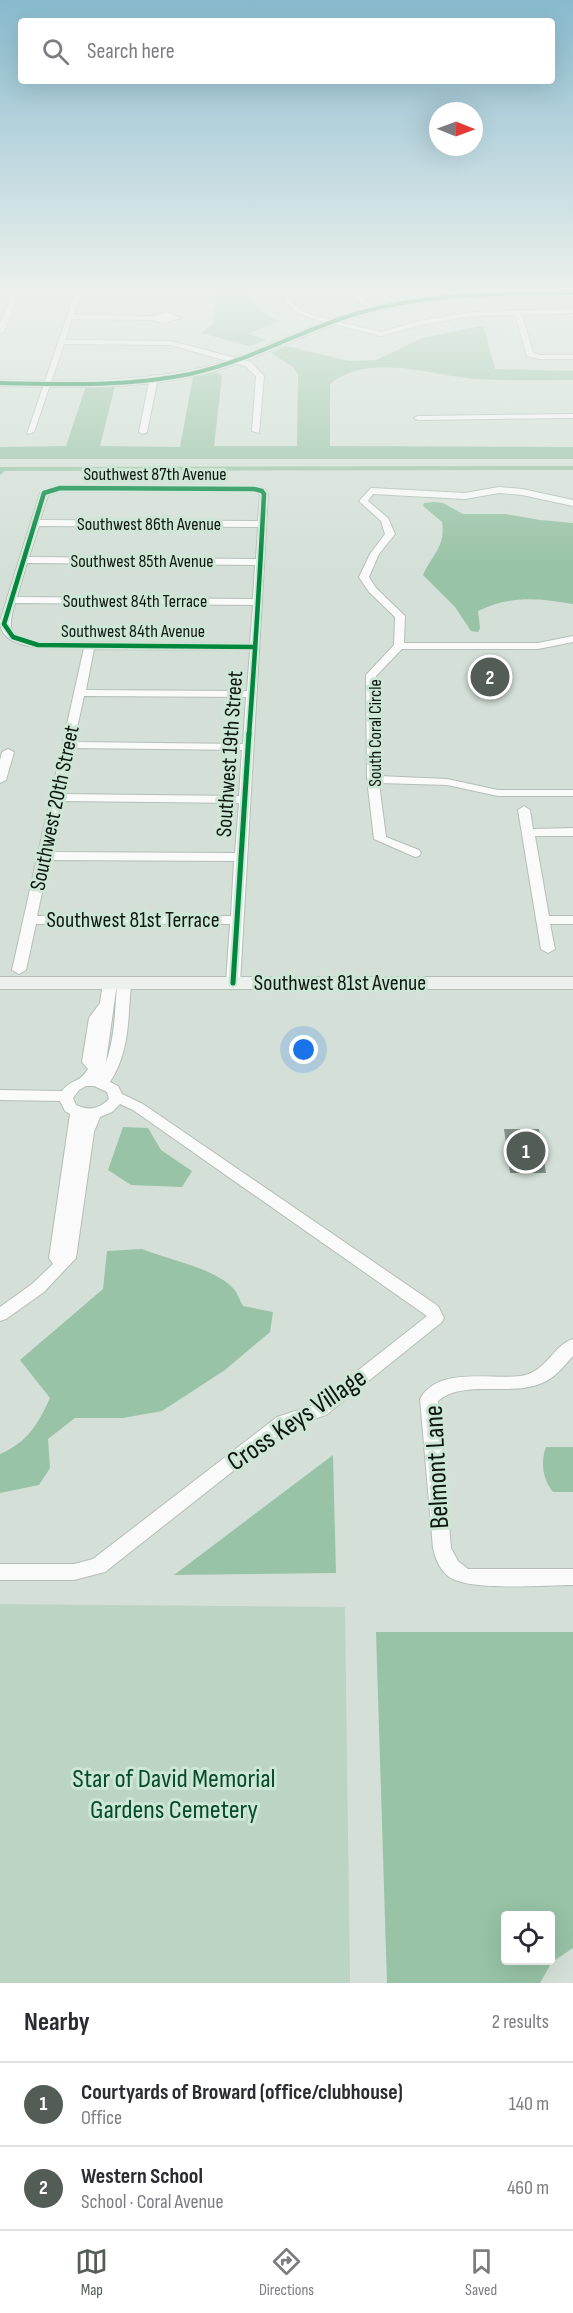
<!DOCTYPE html>
<meta charset="utf-8">
<style>
:root{--surface:#fff;--page:#f2f2f3;--text:#2b2b33;--muted:#7c7c81;--line:#e1e1e2;--accent:#535d56}
body{margin:0;font-family:"Sofia Sans Condensed",sans-serif;background:var(--page);color:var(--text)}
.controls{position:absolute;right:18px;bottom:18px;display:grid;overflow:hidden;border-radius:6px;box-shadow:0 6px 24px #0002}
.controls button{width:54px;height:54px;display:grid;place-items:center;padding:0;border:0;border-bottom:2px solid var(--line);background:var(--surface);color:var(--text);font:30px sans-serif}
.compass{position:absolute;left:429px;top:102px;width:54px;height:54px;border-radius:50%;background:var(--surface);box-shadow:0 6px 24px #0002;rotate:91deg}
.you{position:absolute;left:304px;top:1050px;width:21px;height:21px;margin:-15px;border:4px solid #fff;border-radius:50%;background:#1a73e8;box-shadow:0 0 0 9px #1a73e833}
.badge{display:grid;place-items:center;width:39px;height:39px;border-radius:50%;background:var(--accent);color:#fff;font-size:20px;font-weight:700}
.pin{position:absolute;translate:-50% -50%;border:3px solid #fff;box-shadow:0 2px 6px #0006}
.list{margin:0;padding:0;list-style:none}
h2{display:flex;justify-content:space-between;align-items:center;height:78px;margin:0;padding:0 24px;font-size:26px}
h2 small{font-size:20px;font-weight:400;color:var(--muted)}
.list li{display:grid;grid-template-columns:39px 1fr auto;gap:18px;align-items:center;box-sizing:border-box;height:84px;padding:0 24px;border-top:2px solid var(--line)}
.list b{display:block;font-size:22px;white-space:nowrap}
.list p{margin:0;font-size:20px;white-space:nowrap;color:var(--muted)}
.list em{font-size:20px;font-style:normal;color:var(--muted)}
.icon{flex:none;width:33px;height:33px;fill:none;stroke:currentColor;stroke-width:2;stroke-linecap:round;stroke-linejoin:round}
.map{position:relative;flex:none;width:573px;height:1983px;overflow:hidden}
.search{position:absolute;background:var(--surface);box-shadow:0 6px 24px #0002;left:18px;right:18px;top:18px;height:66px;display:flex;align-items:center;gap:15px;box-sizing:border-box;padding:0 21px;border-radius:6px;color:var(--muted);font-size:22px}
.sheet{height:246px;background:var(--surface)}
nav{display:flex;justify-content:space-around;align-items:center;box-sizing:border-box;height:84px;border-top:2px solid var(--line);background:var(--surface);font-size:16px;color:var(--muted)}
nav a{display:grid;justify-items:center;gap:3px}
nav .on{color:var(--accent)}
.map>svg:first-child{display:block}
.green{fill:#bcd4c3}
.water{fill:#98c3a6;fill-rule:evenodd}
.lines{fill:none;stroke-linecap:round;stroke-linejoin:round}
.canal{fill:#98c3a6;fill-rule:evenodd}
.building{fill:#829187}
.street-casing{stroke:#b4beb7;stroke-width:2}
.secondary-casing{stroke:#b4beb7;stroke-width:2}
.street{fill:#f9faf9;fill-rule:evenodd}
.secondary{fill:#ecf1ee;fill-rule:evenodd}
.cycleway-far2-casing{stroke:#cee6d5;stroke-width:6}
.cycleway-far1-casing{stroke:#cee6d5;stroke-width:8}
.cycleway-casing{stroke:#cee6d5;stroke-width:9}
.cycleway-far2{stroke:#00873e;stroke-width:4}
.cycleway-far1{stroke:#00873e;stroke-width:4.5}
.cycleway{stroke:#00873e;stroke-width:5}
.labels{text-anchor:middle;dominant-baseline:central;stroke-width:6;stroke-linejoin:round;paint-order:stroke}
.far-street-label{font-size:18px;fill:#0d1610;stroke:#cee6d5}
.street-label{font-size:22px;fill:#0d1610;stroke:#cee6d5}
.near-street-label{font-size:27px;fill:#0d1610;stroke:#cee6d5}
.near-park-label{font-size:27px;fill:#054c29;stroke:#cee6d5}
</style>
<div class="map">
<svg width="573" height="1983" viewBox="0 0 573 1983">
<rect width="100%" height="100%" fill="#d4e0d7"/>
<path class="green" d="M0 1604 345 1607 350 1983H0Z"/>
<g class="water">
<path d="M217 290H251C250 307 266 314 279 321L248 334 267 340 249 346 201 333 213 324Z"/>
<path d="M481 326 484 327 495 369 573 371V380C540 380 507 381 475 379 429 375 370 352 330 384V446L573 447V459H0V447L66 446 86 386H115L100 446 180 447 193 377 216 372 222 376 214 446H297L298 375 293 367 271 353 286 346 349 361 376 360 423 338Z"/>
<path d="M434 502 443 503 463 514H505L540 520 573 523V604C539 598 510 595 478 611L480 628 478 632 471 631 455 607 423 575C432 555 446 546 442 522L423 506 424 503Z"/>
<path d="M123 1127 148 1128 161 1150 192 1171 182 1187 131 1185 108 1170Z"/>
<path d="M142 1249C169 1260 215 1268 234 1289 238 1294 240 1301 243 1306L273 1312 270 1332 225 1370 162 1411 123 1418H75L48 1439 50 1468 39 1485 0 1493V1454C28 1442 38 1424 50 1398L20 1360 103 1289 107 1251Z"/>
<path d="M546 1447H573V1492H553C543 1480 540 1462 546 1447Z"/>
<path d="M333 1455 336 1573 174 1575Z"/>
<path d="M376 1632H573V1948L552 1962 540 1983H387ZM506 1916H550V1960H506Z"/>
</g>
<g class="lines">
<path class="canal" d="M573 466V470L5 471 0 475V467H2Z"/>
</g>
<path class="building" d="M504 1129H539L546 1173H510Z"/>
<g class="lines">
<defs>
<g id="street">
<path d="M0 290 18 296 4 332 0 334V324L11 297 0 294Z"/>
<path d="M76 290H162L168 292 183 290V294L167 296 159 293H81L74 315 153 316 166 312 181 318 163 323 153 320 72 319 65 340 171 341 251 362 264 376 259 433 252 431 256 376 245 366 171 345 64 344 34 432 27 434Z"/>
<path d="M284 290H290V300L302 311 315 316 381 332 419 321 471 312 573 309V313L522 315 533 353 540 355H573V359H539L527 356 515 315 471 316 420 325 381 336 311 318 298 313 284 301Z"/>
<path d="M348 290H354L367 303 381 308 378 310 363 305Z"/>
<path d="M411 290H418L431 299 426 300Z"/>
<path d="M154 375 158 377 147 432 143 434 139 432 150 377Z"/>
<path d="M573 414V418L418 420 414 418 418 416Z"/>
<path d="M60 485 254 486 265 489 268 494 240 983 238 986H228L226 983 230 924H36L26 970 19 974 12 970 84 648C62 648 0 654 0 621L40 493ZM61 491 254 492 260 494 258 521 40 520 48 495ZM39 526 258 527 256 559 29 557ZM27 563 255 565 253 599 17 597ZM15 603 253 605 250 644 38 642C8 636 7 631 15 603ZM94 649 250 650 247 691 86 690ZM84 696 246 697 243 744 74 742ZM73 748 242 750 239 796 63 794ZM62 801 239 803 235 853 51 852ZM49 860 234 861 231 916H37Z"/>
<path d="M499 487 522 489 573 500V506L522 495 499 493 465 499 373 494 368 501 388 518 395 534 379 554 369 577 376 588 405 616 404 643H538L573 636V642L538 649H402L376 676 379 776 447 779 498 790H573V796H498L447 785 379 783 386 837 419 850 421 853 419 856 415 857 374 839 367 779 366 675 394 645 395 617 369 592 359 577 370 554 385 534 381 521 359 501 371 488 465 493Z"/>
<path d="M8 749 14 752 6 780 0 783V760L2 752Z"/>
<path d="M524 806 530 810 533 829 573 828V836H535L549 916H573V924H550L555 949 548 953 541 949 518 810Z"/>
<path d="M110 979 117 983 106 1062 103 1070C115 1042 115 1012 117 983L124 979 131 983C128 1017 130 1052 110 1082L118 1086 122 1094 143 1104 438 1306 444 1318 442 1322 326 1415 289 1427 105 1572 74 1580H0V1564H74L93 1559 277 1417 314 1405 427 1316 133 1110 120 1104 112 1112 100 1117 94 1132 76 1258 44 1292 6 1319 0 1321V1307L32 1284 53 1264 49 1258 70 1114 65 1111 60 1101 0 1100V1090L62 1091C72 1078 79 1084 88 1069L82 1062 89 1018 100 1003 103 983ZM86 1086H94L107 1092 109 1099C99 1109 89 1111 76 1105L73 1098 79 1090Z"/>
<path d="M573 1339V1356C564 1366 555 1378 542 1383 510 1397 463 1379 438 1401L451 1548 458 1561 468 1569H573V1585C546 1585 467 1592 448 1576 440 1570 435 1558 433 1548L420 1399C438 1366 491 1380 521 1376 547 1372 553 1345 573 1339Z"/>
</g>
<g id="secondary">
<path d="M517 290H573V296C501 296 427 296 357 317 300 334 249 365 190 377 128 390 63 387 0 386V380C68 381 138 383 205 367 248 357 287 335 328 320 389 298 453 292 517 290Z"/>
<rect x="0" y="977" width="573" height="12"/>
</g>
</defs>
<use href="#street" class="street-casing"/>
<use href="#secondary" class="secondary-casing"/>
<use href="#street" class="street"/>
<use href="#secondary" class="secondary"/>
<defs>
<path id="cycleway-far2" d="M0 383C63 384 128 387 190 374 247 362 297 332 352 315 424 293 499 293 573 293"/>
<path id="cycleway-far1" d="M249 735C255 655 260 574 264 494L262 491 254 489 60 488 44 493 4 624 13 637 38 645 255 647"/>
<path id="cycleway" d="M233 983 249 733"/>
</defs>
<use href="#cycleway-far2" class="cycleway-far2-casing"/>
<use href="#cycleway-far1" class="cycleway-far1-casing"/>
<use href="#cycleway" class="cycleway-casing"/>
<use href="#cycleway-far2" class="cycleway-far2"/>
<use href="#cycleway-far1" class="cycleway-far1"/>
<use href="#cycleway" class="cycleway"/>
</g>
<linearGradient id="sky" x2="0" y2="1"><stop stop-color="#88bace"/><stop offset="0.51" stop-color="#ecf1ed"/><stop offset="1" stop-color="#ecf1ed" stop-opacity="0"/></linearGradient>
<rect width="573" height="567" fill="url(#sky)"/>
<g class="labels">
<g class="far-street-label">
<text x="155" y="474">Southwest 87th Avenue</text>
<text x="149" y="524">Southwest 86th Avenue</text>
<text x="142" y="561">Southwest 85th Avenue</text>
<text x="135" y="601">Southwest 84th Terrace</text>
<text x="133" y="631">Southwest 84th Avenue</text>
<text transform="translate(375 733) rotate(-90)">South Coral Circle</text>
</g>
<g class="street-label">
<text transform="translate(230 754) rotate(-86)">Southwest 19th Street</text>
<text transform="translate(55 808) rotate(-78)">Southwest 20th Street</text>
<text x="133" y="920">Southwest 81st Terrace</text>
<text x="340" y="983">Southwest 81st Avenue</text>
</g>
<g class="near-street-label">
<text transform="translate(297 1420) rotate(-34)">Cross Keys Village</text>
<text transform="translate(437 1467) rotate(-93)">Belmont Lane</text>
</g>
<g class="near-park-label">
<text x="174" y="1779">Star of David Memorial<tspan x="174" dy="31">Gardens Cemetery</tspan></text>
</g>
</g>
</svg>
<div class="controls">
<button><svg class="icon" aria-label="locate" viewBox="0 0 24 24"><circle cx="12" cy="12" r="6"/><path d="M12 2v4M12 18v4M2 12h4M18 12h4"/></svg></button>
</div>
<svg class="compass" viewBox="-18 -18 36 36"><path d="M0-13l5 13h-10z" fill="#e53935"/><path d="M0 13l5-13h-10z" fill="#7c7c81"/></svg>
<div class="you"></div>
<div class="pin badge" style="left:526px;top:1151px">1</div>
<div class="pin badge" style="left:490px;top:677px">2</div>
<div class="search"><svg class="icon" aria-label="search" viewBox="0 0 24 24"><circle cx="10" cy="10" r="6"/><path d="M15 15l6 6"/></svg>Search here</div>
</div>
<section class="sheet">
<h2>Nearby<small>2 results</small></h2>
<ul class="list">
<li><span class="badge">1</span><div><b>Courtyards of Broward (office/clubhouse)</b><p>Office</p></div><em>140 m</em></li>
<li><span class="badge">2</span><div><b>Western School</b><p>School · Coral Avenue</p></div><em>460 m</em></li>
</ul>
</section>
<nav>
<a class="on"><svg class="icon" aria-label="map" viewBox="0 0 24 24"><path d="M3 6l6-2 6 2 6-2v14l-6 2-6-2-6 2zM9 4v14M15 6v14"/></svg>Map</a>
<a><svg class="icon" aria-label="directions" viewBox="0 0 24 24"><path d="M12 3l9 9-9 9-9-9zM9 14v-3h6M13 9l2 2-2 2"/></svg>Directions</a>
<a><svg class="icon" aria-label="saved" viewBox="0 0 24 24"><path d="M7 4h10v16l-5-4-5 4z"/></svg>Saved</a>
</nav>
